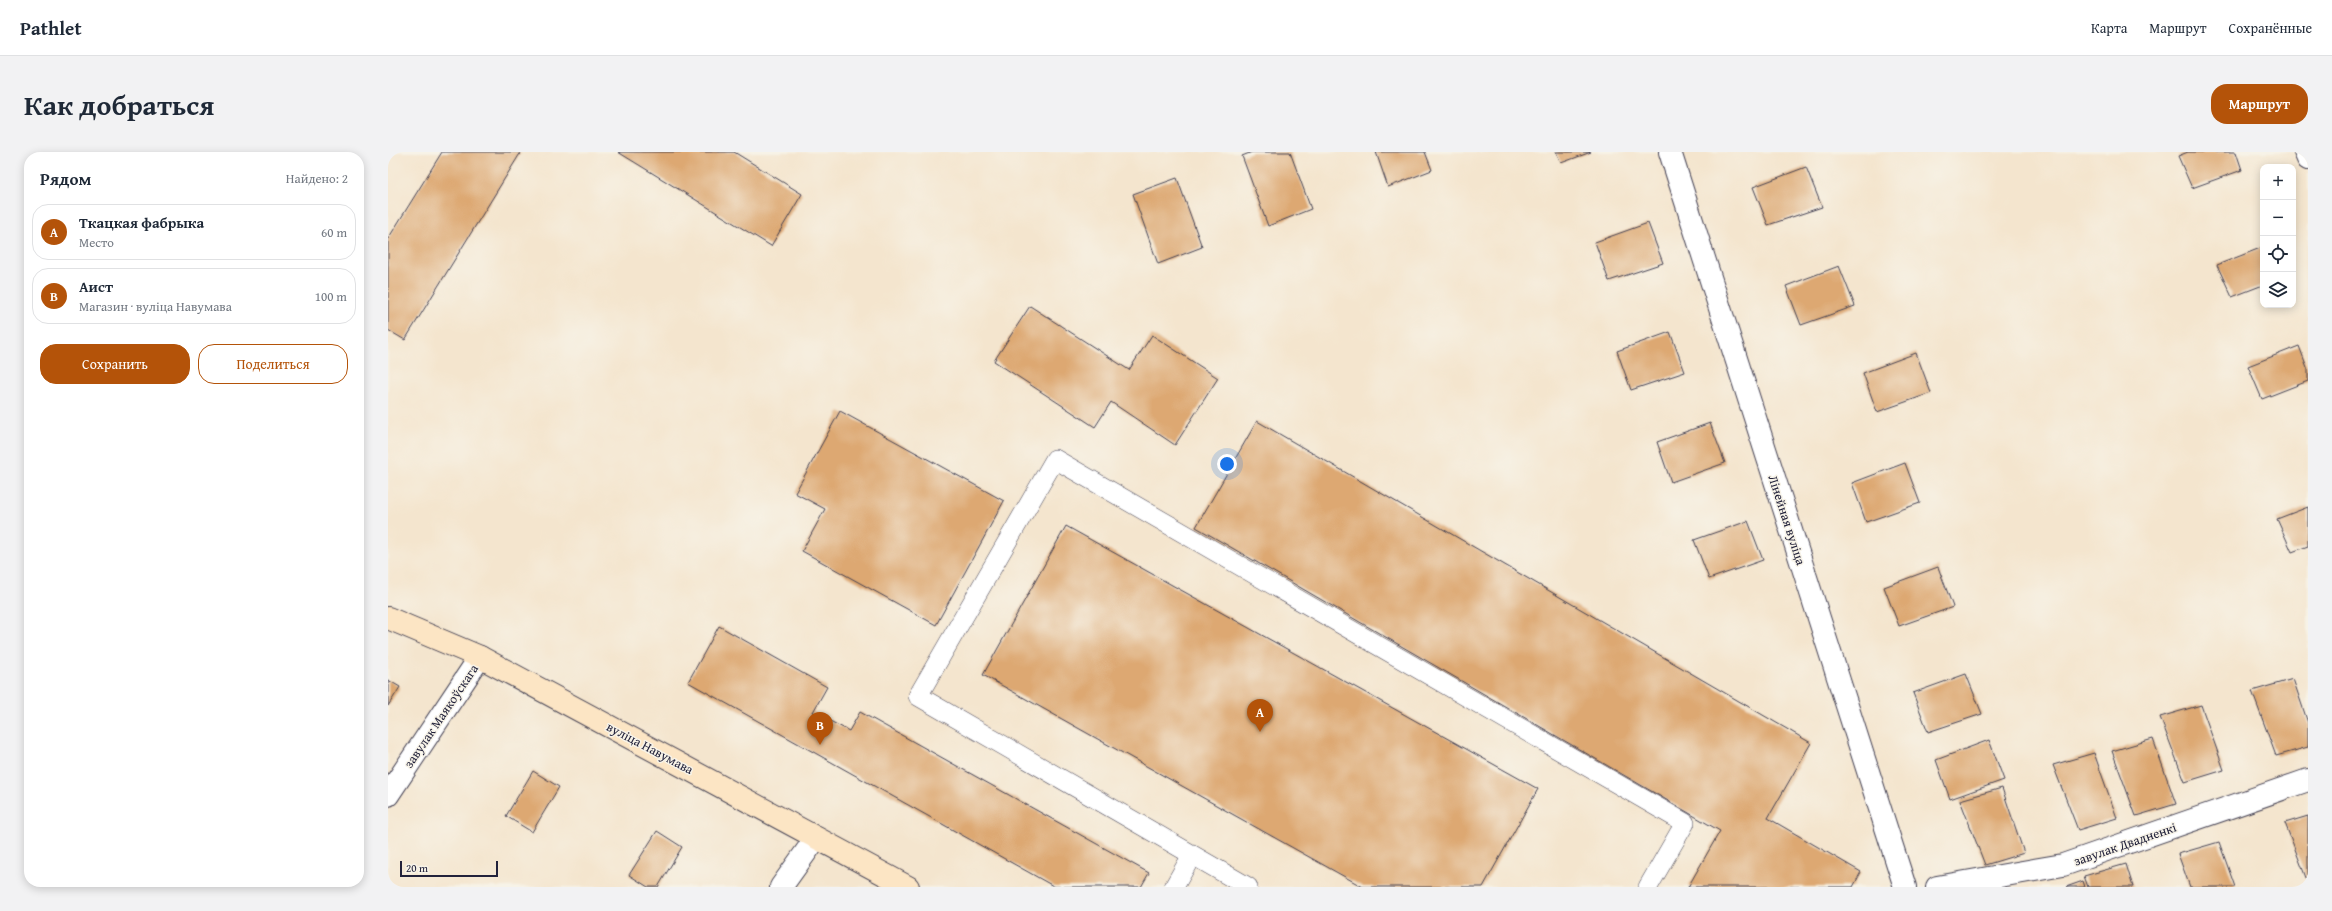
<!DOCTYPE html>
<html lang="ru">
<meta charset="utf-8">
<style>
:root{--surface:#fff;--page:#f2f2f3;--text:#1f2937;--muted:#747a83;--line:#e0e1e3;--accent:#b45309}
body{margin:0;font-family:"Gentium Book Plus",serif;background:var(--page);color:var(--text)}
.controls{position:absolute;right:12px;top:12px;display:grid;overflow:hidden;border-radius:8px;box-shadow:0 2px 10px #0003}
.controls button{width:36px;height:36px;display:grid;place-items:center;padding:0;border:0;border-bottom:1px solid var(--line);background:var(--surface);color:var(--text);font:20px sans-serif}
.scale{position:absolute;left:12px;bottom:10px;width:98px;box-sizing:border-box;padding-left:4px;border:2px solid #22223b;border-top:0;font-size:11px;line-height:14px;white-space:nowrap;color:#22223b;-webkit-text-stroke:3px #f7f3e8;paint-order:stroke}
.you{position:absolute;left:839px;top:312px;width:14px;height:14px;margin:-10px;border:3px solid #fff;border-radius:50%;background:#1a73e8;box-shadow:0 0 0 6px #1a73e833}
.badge{display:grid;place-items:center;width:26px;height:26px;border-radius:50%;background:var(--accent);color:#fff;font-size:13px;font-weight:700}
.pin{position:absolute;translate:-50% -33px;filter:drop-shadow(0 1px 2px #0008)}
.pin::after{content:'';position:absolute;top:21px;width:14px;height:12px;background:inherit;clip-path:polygon(0 0,100% 0,50% 100%)}
.list{margin:0;padding:0;list-style:none}
h2{display:flex;justify-content:space-between;align-items:center;height:52px;margin:0;padding:0 16px;font-size:17px}
h2 small{font-size:13px;font-weight:400;color:var(--muted)}
.list li{display:grid;grid-template-columns:26px 1fr auto;gap:12px;align-items:center;box-sizing:border-box;height:56px;margin:0 8px 8px;padding:0 8px;border:1px solid var(--line);border-radius:16px}
.list b{display:block;font-size:15px;white-space:nowrap}
.list p{margin:0;font-size:13px;white-space:nowrap;color:var(--muted)}
.list em{font-size:13px;font-style:normal;color:var(--muted)}
.actions{display:flex;gap:8px;padding:12px 16px}
.actions a{flex:1;padding:9px 0;border:1px solid var(--accent);border-radius:16px;text-align:center;font-size:14px;color:var(--accent)}
.actions .main{background:var(--accent);color:#fff}
.icon{flex:none;width:22px;height:22px;fill:none;stroke:currentColor;stroke-width:2;stroke-linecap:round;stroke-linejoin:round}
.map{position:relative;flex:none;width:1920px;height:735px;overflow:hidden;border-radius:16px}
header{display:flex;align-items:center;gap:24px;box-sizing:border-box;height:56px;padding:0 20px;background:var(--surface);border-bottom:1px solid var(--line)}
header strong{font-size:19px}
nav{display:flex;gap:22px;margin-inline-start:auto;font-size:14px}
.intro{display:flex;align-items:center;justify-content:space-between;box-sizing:border-box;height:96px;padding:0 24px}
h1{margin:0;font-size:28px}
.button{padding:10px 18px;border-radius:16px;background:var(--accent);color:#fff;font-size:14px;font-weight:700}
main{display:flex;gap:24px;padding:0 24px}
aside{flex:1;background:var(--surface);border-radius:16px;box-shadow:0 2px 10px #0003}
.map>svg:first-child{display:block}
.building{fill:#dda872}
.lines{fill:none;stroke-linecap:round;stroke-linejoin:round}
.lane-casing{stroke:#423f51;stroke-width:20}
.street-casing{stroke:#423f51;stroke-width:24}
.secondary-casing{stroke:#423f51;stroke-width:24}
.lane{stroke:#fff;stroke-width:19}
.street{stroke:#fff;stroke-width:22}
.secondary{stroke:#fce5c4;stroke-width:22}
.labels{text-anchor:middle;dominant-baseline:central;stroke-width:3;stroke-linejoin:round;paint-order:stroke}
.street-label{font-size:13px;fill:#22223b;stroke:#f7f3e8}
</style>
<header>
<strong>Pathlet</strong>
<nav><a>Карта</a><a>Маршрут</a><a>Сохранённые</a></nav>
</header>
<div class="intro"><h1>Как добраться</h1><a class="button">Маршрут</a></div>
<main>
<aside>
<h2>Рядом<small>Найдено: 2</small></h2>
<ul class="list">
<li><span class="badge">A</span><div><b>Ткацкая фабрыка</b><p>Место</p></div><em>60 m</em></li>
<li><span class="badge">B</span><div><b>Аист</b><p>Магазин · вуліца Навумава</p></div><em>100 m</em></li>
</ul>
<div class="actions"><a class="main">Сохранить</a><a>Поделиться</a></div>
</aside>
<div class="map">
<svg width="1920" height="735" viewBox="0 0 1920 735">
<rect width="100%" height="100%" fill="#f7f3e8"/>
<filter id="ink" filterUnits="userSpaceOnUse"><feTurbulence type="fractalNoise" baseFrequency=".025" numOctaves="2"/><feDisplacementMap in="SourceGraphic" scale="8" xChannelSelector="R" yChannelSelector="G"/><feConvolveMatrix kernelMatrix="1 2 1 2 8 2 1 2 1" color-interpolation-filters="sRGB"/></filter>
<filter id="wash" filterUnits="userSpaceOnUse"><feTurbulence type="fractalNoise" baseFrequency=".012" numOctaves="4" result="noise"/><feDisplacementMap in="SourceGraphic" scale="16" xChannelSelector="R" yChannelSelector="G"/><feGaussianBlur stdDeviation="0.9" result="paint"/><feColorMatrix in="noise" values="0 0 0 0 0 0 0 0 0 0 0 0 0 0 0 0 0 1.4 0 .05"/><feComposite in="paint" operator="in"/></filter>
<g filter="url(#wash)">
<rect width="100%" height="100%" fill="#f4e5ce"/>
<g id="blocks">
<g class="building">
<path d="M54 0H133L17 188 0 178V87Z"/>
<path d="M230 0H346L414 42 383 94Z"/>
<path d="M864 0H902L923 57 880 74 854 4Z"/>
<path d="M988 0H1037L1044 18 1000 35Z"/>
<path d="M1168 0H1203L1173 11Z"/>
<path d="M1800 0H1848L1854 18 1804 36 1790 4Z"/>
<path d="M1418 15 1434 55 1380 73 1365 35Z"/>
<path d="M789 26 814 95 770 112 745 42Z"/>
<path d="M1260 71 1275 111 1221 129 1207 90Z"/>
<path d="M1875 95V133L1844 145 1829 113Z"/>
<path d="M1451 114 1467 154 1413 173 1398 134Z"/>
<path d="M642 154 741 218 764 183 830 226 787 293 723 250 707 275 606 209Z"/>
<path d="M1282 180 1297 220 1243 238 1229 199Z"/>
<path d="M1911 194 1920 218V229L1874 247 1860 214Z"/>
<path d="M1528 201 1543 241 1489 260 1475 221Z"/>
<path d="M452 259 616 349 548 473 414 399 437 357 407 341Z"/>
<path d="M869 269 1423 591 1380 666 1473 720 1465 735H1300L1332 679 808 375Z"/>
<path d="M1322 271 1337 311 1283 330 1269 290Z"/>
<path d="M1517 311 1532 351 1478 370 1464 331Z"/>
<path d="M1920 355V394L1904 400 1889 367Z"/>
<path d="M1360 369 1375 408 1321 427 1306 388Z"/>
<path d="M678 374 1150 637 1095 735H975L595 523Z"/>
<path d="M1550 415 1565 455 1511 474 1496 435Z"/>
<path d="M331 474 439 535 425 560 461 579 472 560 761 721 753 735H667L300 530Z"/>
<path d="M1578 522 1594 562 1540 580 1525 541Z"/>
<path d="M1905 527 1920 571V595L1888 604 1864 539Z"/>
<path d="M0 528 12 535 0 554Z"/>
<path d="M1813 553 1836 618 1797 630 1772 565Z"/>
<path d="M1765 587 1788 652 1748 664 1724 599Z"/>
<path d="M1601 588 1616 628 1562 647 1548 608Z"/>
<path d="M1706 601 1729 666 1690 678 1665 613Z"/>
<path d="M145 619 171 635 144 680 118 664Z"/>
<path d="M1614 636 1636 701 1597 713 1572 648Z"/>
<path d="M1920 664V731L1897 671Z"/>
<path d="M269 679 294 695 270 735H260L241 723Z"/>
<path d="M1831 690 1847 735H1802L1790 702Z"/>
<path d="M1738 712 1745 735H1700L1696 724Z"/>
<path d="M1695 729 1697 735H1678Z"/>
</g>
</g>
</g>
<g filter="url(#ink)">
<use href="#blocks" fill-opacity="0" stroke="#423f51" stroke-width="1"/>
<g class="lines">
<defs>
<g id="lane">
<path d="M786 735 804 703"/>
<path d="M860 735 530 544 667 307 1297 671 1260 735"/>
</g>
<g id="street">
<path d="M1282 0 1517 735"/>
<path d="M1917 0 1920 7"/>
<path d="M0 643 92 505"/>
<path d="M393 735 428 686"/>
<path d="M1549 735 1675 713 1920 628"/>
</g>
<path id="secondary" d="M0 466 92 505 520 735"/>
</defs>
<use href="#lane" class="lane-casing"/>
<use href="#street" class="street-casing"/>
<use href="#secondary" class="secondary-casing"/>
<use href="#lane" class="lane"/>
<use href="#street" class="street"/>
<use href="#secondary" class="secondary"/>
</g>
</g>
<g class="labels">
<g class="street-label">
<text transform="translate(1399 368) rotate(72)">Лінейная вуліца</text>
<text transform="translate(53 564) rotate(-56)">завулак Маякоўскага</text>
<text transform="translate(262 596) rotate(28)">вуліца Навумава</text>
<text transform="translate(1737 692) rotate(-19)">завулак Двадненкі</text>
</g>
</g>
</svg>
<div class="controls">
<button>+</button>
<button>−</button>
<button><svg class="icon" aria-label="locate" viewBox="0 0 24 24"><circle cx="12" cy="12" r="6"/><path d="M12 2v4M12 18v4M2 12h4M18 12h4"/></svg></button>
<button><svg class="icon" aria-label="layers" viewBox="0 0 24 24"><path d="M12 4l9 5-9 5-9-5zM3 14l9 5 9-5"/></svg></button>
</div>
<div class="scale">20 m</div>
<div class="you"></div>
<div class="pin badge" style="left:872px;top:580px">A</div>
<div class="pin badge" style="left:432px;top:593px">B</div>
</div>
</main>
